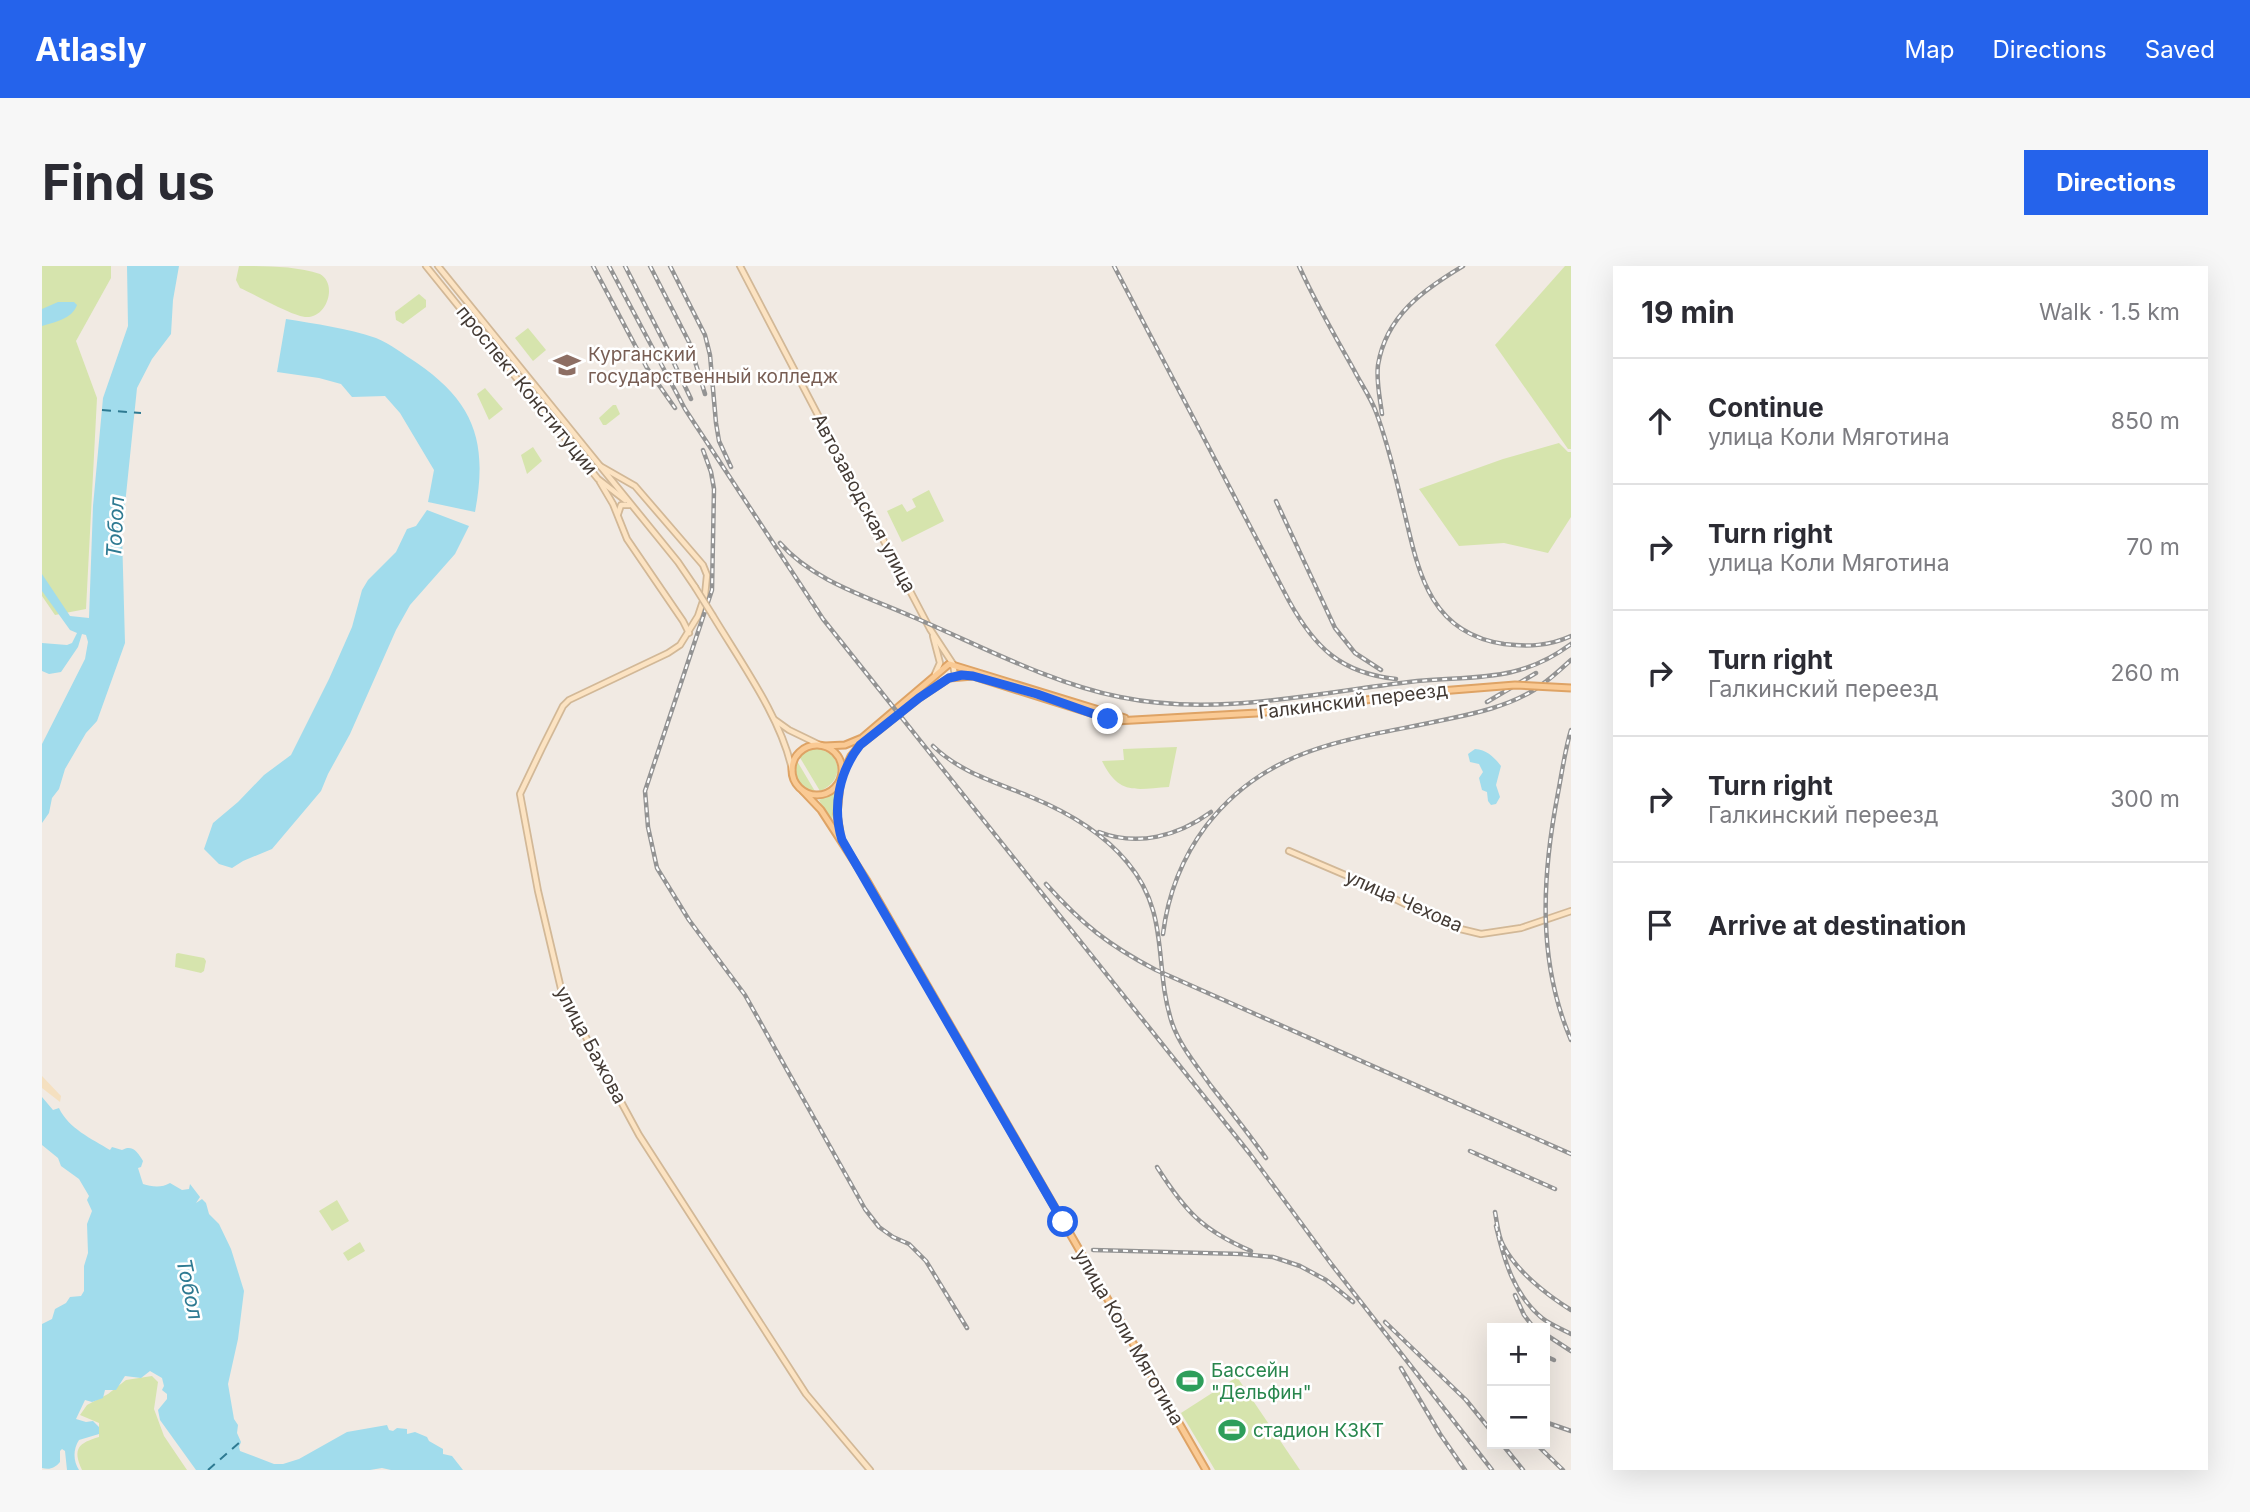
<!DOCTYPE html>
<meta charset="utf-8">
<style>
:root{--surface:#fff;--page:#f7f7f7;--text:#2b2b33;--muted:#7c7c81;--line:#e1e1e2;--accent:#2563eb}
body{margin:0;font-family:Inter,sans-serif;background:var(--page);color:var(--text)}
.controls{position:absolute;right:21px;bottom:21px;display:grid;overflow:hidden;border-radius:0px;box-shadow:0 7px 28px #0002}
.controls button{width:63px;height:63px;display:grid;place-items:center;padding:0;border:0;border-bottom:2px solid var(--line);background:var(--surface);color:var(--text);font:35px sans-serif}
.stop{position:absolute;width:21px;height:21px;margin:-16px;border:5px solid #2563eb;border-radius:50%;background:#fff}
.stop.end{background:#2563eb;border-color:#fff;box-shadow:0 2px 7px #0008}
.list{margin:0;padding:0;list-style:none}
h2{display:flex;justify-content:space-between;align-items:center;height:91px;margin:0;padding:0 28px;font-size:30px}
h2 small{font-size:23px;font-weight:400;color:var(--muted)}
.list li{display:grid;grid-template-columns:46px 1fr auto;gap:21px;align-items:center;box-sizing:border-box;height:126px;padding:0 28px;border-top:2px solid var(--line)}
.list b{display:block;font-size:26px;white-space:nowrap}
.list p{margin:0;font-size:23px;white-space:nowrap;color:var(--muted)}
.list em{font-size:23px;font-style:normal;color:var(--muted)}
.icon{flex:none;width:38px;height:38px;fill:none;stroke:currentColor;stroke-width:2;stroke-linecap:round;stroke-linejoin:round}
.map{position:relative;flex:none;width:1529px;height:1204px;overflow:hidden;border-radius:0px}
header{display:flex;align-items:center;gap:42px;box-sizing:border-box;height:98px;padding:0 35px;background:var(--accent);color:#fff}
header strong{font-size:33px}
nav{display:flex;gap:38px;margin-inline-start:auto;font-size:24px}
.intro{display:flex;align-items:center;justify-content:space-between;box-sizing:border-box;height:168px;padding:0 42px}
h1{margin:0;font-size:49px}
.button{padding:18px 32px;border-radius:0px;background:var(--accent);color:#fff;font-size:24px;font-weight:700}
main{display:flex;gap:42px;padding:0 42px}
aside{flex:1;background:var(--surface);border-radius:0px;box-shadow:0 7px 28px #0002}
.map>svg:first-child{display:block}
.green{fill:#d6e4ad}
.sand{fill:#f5e0c0}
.water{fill:#a1dcec}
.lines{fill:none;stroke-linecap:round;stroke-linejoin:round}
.ferry{stroke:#2e7a92;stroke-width:2;stroke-dasharray:9 7;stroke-linecap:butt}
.secondary-casing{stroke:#d2b897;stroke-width:8}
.primary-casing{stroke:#dea365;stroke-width:9}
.secondary{stroke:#fce3c2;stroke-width:4.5}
.primary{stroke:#faca94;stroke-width:5}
.rail-casing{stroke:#939393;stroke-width:4.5}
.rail{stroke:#fff;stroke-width:2;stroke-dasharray:5;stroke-linecap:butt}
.secondary-bridge-casing{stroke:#d2b897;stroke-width:8;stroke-linecap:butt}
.primary-bridge-casing{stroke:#dea365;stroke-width:9;stroke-linecap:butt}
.secondary-bridge{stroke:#fce3c2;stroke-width:4.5}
.primary-bridge{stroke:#faca94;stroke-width:5}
.route{stroke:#2563eb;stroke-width:9}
.labels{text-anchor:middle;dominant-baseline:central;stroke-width:5;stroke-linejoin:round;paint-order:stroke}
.education-label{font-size:19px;fill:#785e54;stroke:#fff;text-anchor:start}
.street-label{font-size:19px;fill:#433a34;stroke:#fff}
.leisure-label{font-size:19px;fill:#27864d;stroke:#fff;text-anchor:start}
.water-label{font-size:21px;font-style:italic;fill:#2e7a92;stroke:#fff}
</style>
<header>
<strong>Atlasly</strong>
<nav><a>Map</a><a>Directions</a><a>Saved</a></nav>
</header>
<div class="intro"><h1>Find us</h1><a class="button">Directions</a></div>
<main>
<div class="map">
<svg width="1529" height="1204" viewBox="0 0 1529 1204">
<rect width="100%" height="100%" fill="#f1eae3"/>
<g class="green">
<path d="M0 0H69V12L34 75 55 132 44 343 13 349 0 330Z"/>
<path d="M197 0C223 0 254 0 278 8 296 18 285 53 263 51 248 49 214 29 198 22L194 14Z"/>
<path d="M1523 0H1529V183H1526L1453 79Z"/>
<path d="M377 28 384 34V41L361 58 354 54 353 46Z"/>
<path d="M486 62 504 84 491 95 473 72Z"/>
<path d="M443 122 461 143 447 154 435 128Z"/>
<path d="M571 139H574L578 148 564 159H561L557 152Z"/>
<path d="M1517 177 1526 186H1529V251L1506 287 1462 277 1417 280 1377 223 1461 193Z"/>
<path d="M491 181 500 195 485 208 479 189Z"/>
<path d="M887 224 902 255 860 276 845 245 860 238 865 246 874 241 870 233Z"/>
<path d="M1135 481 1127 521C1094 523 1077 530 1060 495L1082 494 1081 483Z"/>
<path d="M773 482C801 486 803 515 778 525L757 490 767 483Z"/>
<path d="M755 495 774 527C758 523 751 511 755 495Z"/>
<path d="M792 527 793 528 790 558 777 534Z"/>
<path d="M136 687 162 692 164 695 162 705 159 707 133 701 134 688Z"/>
<path d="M295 934 307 955 290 965 277 945Z"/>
<path d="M318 976 323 985 306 995 301 987Z"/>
<path d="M110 1110 116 1116 112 1143 122 1170 145 1204H40C30 1182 37 1177 57 1171V1157L38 1149 45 1139 66 1128 84 1114Z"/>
<path d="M1195 1111 1258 1204H1173L1139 1147Z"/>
</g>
<path class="sand" d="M0 810 19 830 18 836 0 822Z"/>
<g class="water">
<path d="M85 0H137L131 34 129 68 110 93 95 122 80 268 83 377 55 455 44 467 23 503 17 523 10 532 7 547 0 557V478L43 393 46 376 44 369 40 368 36 381 19 406 7 408 0 405V377L25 379 30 377 35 367 28 364 0 325V308L28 350 47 352 51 240 61 132 86 60Z"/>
<path d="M16 36H32L35 39C30 53 13 56 0 60V43Z"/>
<path d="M244 53C274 58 305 62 334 72 349 78 361 88 375 97 433 137 446 177 433 246L386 236 392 204 358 147 343 130 310 131 299 118 277 112 235 106Z"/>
<path d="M385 244 427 260 413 288 368 339 354 364 308 468 286 508 279 525 230 583 201 595 190 602 177 598 162 583 171 557 196 536 222 509 249 489 287 413 310 361 320 324 326 314 354 286 365 263 374 260Z"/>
<path d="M1433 483C1445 484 1452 491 1459 500L1454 519 1458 531 1454 538 1449 539 1446 535 1445 526 1440 524 1437 512 1441 506 1437 498 1428 496 1426 488Z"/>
<path d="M0 831 11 844 17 842C26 862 50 873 68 884L70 881 80 884C90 878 96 886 101 895L99 901 96 902 101 918C110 921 120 922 128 917L140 924 147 923 148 918 158 931 154 937 160 933 164 937 167 948 177 958 189 983 202 1025 196 1073 186 1118 192 1153 196 1159 195 1167 199 1176 197 1181 198 1185 232 1198H241L257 1193 305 1166 345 1159 347 1164 351 1165 355 1162 365 1163V1168L373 1166 385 1171 387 1175 401 1183V1188L410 1190 421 1204H349L340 1202 328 1204H154L118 1154 116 1144 125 1133V1128L120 1124 122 1120 120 1112 108 1105 99 1112 83 1110 74 1124H63L61 1132 50 1136 43 1134 34 1153 44 1156 51 1155 57 1161V1168L37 1174C31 1183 31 1195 37 1204H25L23 1185 20 1183 18 1185V1196C13 1202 8 1204 0 1202V1058L10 1053 13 1043 24 1037 28 1031 39 1030 42 1025V1000L46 987 45 958 50 945 45 934 47 930 37 913 19 900 16 892 0 879Z"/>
</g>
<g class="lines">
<g class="ferry">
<path d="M60 144 99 147"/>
<path d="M166 1204 198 1176"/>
</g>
<defs>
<g id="secondary">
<path d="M384 0 556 213 583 234"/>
<path d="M396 0 636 296 653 321"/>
<path d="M698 0 845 281 888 363 911 398 913 410"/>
<path d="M558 200 593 220 661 299 665 309 663 329 656 350 638 379 626 387 527 434 521 440 500 482 478 528 496 625 520 727 597 869 764 1128 828 1204"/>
<path d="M558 216 571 238 585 273 641 355 647 367"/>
<path d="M576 248 579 239H588"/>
<path d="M671 350C698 395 740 453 750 504"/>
<path d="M891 370 898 397 893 408"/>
<path d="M733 454 747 464 778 479"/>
<path d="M1247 585 1308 611 1410 661 1439 668 1479 662 1529 645"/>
</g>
<g id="primary">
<circle cx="775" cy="504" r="25"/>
<path d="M783 480 803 479 820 472 907 398 1083 452"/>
<path d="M801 508 809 490 818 479 877 432 907 412 931 410 1074 455 1215 447 1398 425"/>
<path d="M761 525 779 544 825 615 1164 1204"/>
<path d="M798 567 795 548 798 518"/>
</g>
</defs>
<use href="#secondary" class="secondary-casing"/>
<use href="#primary" class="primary-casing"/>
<use href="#secondary" class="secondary"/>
<use href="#primary" class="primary"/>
<defs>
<g id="rail">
<path d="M551 0 605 102 633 142"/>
<path d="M567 0 643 143 781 353 1208 888 1290 999 1450 1204"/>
<path d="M583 0 622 76 649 133"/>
<path d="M608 0 647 76 663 128"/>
<path d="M628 0 663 69 668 89 674 157 677 175 689 201"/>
<path d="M1072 0 1247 335C1273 382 1299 407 1354 413"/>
<path d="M1257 0C1273 36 1293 70 1312 104 1319 118 1329 132 1334 146 1347 180 1354 214 1363 249 1377 309 1389 367 1462 378 1486 381 1507 380 1529 370"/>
<path d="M1340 148C1338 132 1334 115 1336 99 1344 50 1381 24 1421 0"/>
<path d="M661 184 669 206 672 223 670 324 603 525 606 561 615 602 647 654 703 729 823 943 837 961 851 971 867 978 884 995 925 1062"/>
<path d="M1234 235 1293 362 1313 387 1339 404"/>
<path d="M738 277C771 315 826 331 871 351 937 379 1008 417 1078 431 1174 451 1272 427 1367 416 1429 409 1476 418 1529 378"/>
<path d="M1445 436 1494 407"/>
<path d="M1529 464C1523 484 1520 506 1516 527 1500 610 1495 695 1529 774"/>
<path d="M891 480C919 507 954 516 989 531 1023 545 1061 567 1085 596 1129 648 1111 699 1130 757 1138 780 1155 800 1169 820 1188 844 1206 867 1224 892"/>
<path d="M1057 566C1096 581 1136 570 1169 546"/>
<path d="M1004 618C1040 658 1066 679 1114 704L1529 888"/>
<path d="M1121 668C1126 628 1140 592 1164 560 1228 477 1312 474 1406 453 1435 447 1466 440 1492 424 1505 416 1517 405 1529 394"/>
<path d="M1428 885 1513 923"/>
<path d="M1115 901C1143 945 1160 964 1209 985"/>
<path d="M1453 946C1455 956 1456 970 1461 979 1474 1005 1505 1029 1529 1044"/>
<path d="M1454 960C1462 994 1472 1029 1500 1052 1509 1059 1520 1063 1529 1068"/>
<path d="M1051 984 1199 988 1231 991 1258 1000 1284 1014 1311 1036"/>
<path d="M1473 1029 1482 1049 1492 1062"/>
<path d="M1343 1056 1424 1134 1450 1166"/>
<path d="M1503 1068 1529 1085"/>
<path d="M1450 1078V1080"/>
<path d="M1503 1090 1512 1094"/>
<path d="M1359 1102 1398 1168 1423 1204"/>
<path d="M1503 1156 1529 1165"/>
<path d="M1460 1178 1481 1204"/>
<path d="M1494 1178 1521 1204"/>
</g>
</defs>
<use href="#rail" class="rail-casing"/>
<use href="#rail" class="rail"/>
<defs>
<path id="secondary-bridge" d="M653 321 671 350"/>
<path id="primary-bridge" d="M1398 425 1473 419 1529 422"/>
</defs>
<use href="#secondary-bridge" class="secondary-bridge-casing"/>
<use href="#primary-bridge" class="primary-bridge-casing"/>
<use href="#secondary-bridge" class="secondary-bridge"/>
<use href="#primary-bridge" class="primary-bridge"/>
</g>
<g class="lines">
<path class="route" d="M1021 956 800 574C790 541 797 506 818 479L877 432 907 412 920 409 931 410 995 428 1066 453"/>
</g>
<defs>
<symbol id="university-bare" viewBox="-9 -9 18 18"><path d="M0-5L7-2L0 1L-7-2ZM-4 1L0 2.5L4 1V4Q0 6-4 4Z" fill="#8d6e63" stroke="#fff" stroke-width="2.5" paint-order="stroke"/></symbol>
<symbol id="stadium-bare" viewBox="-9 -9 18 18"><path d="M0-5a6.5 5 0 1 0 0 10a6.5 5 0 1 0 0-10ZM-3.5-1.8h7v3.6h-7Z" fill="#2e9e5b" stroke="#fff" stroke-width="2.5" paint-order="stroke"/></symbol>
</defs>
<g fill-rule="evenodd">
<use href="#university-bare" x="506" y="80" width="38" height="38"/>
<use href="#stadium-bare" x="1129" y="1096" width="38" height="38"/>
<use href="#stadium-bare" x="1171" y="1145" width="38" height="38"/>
</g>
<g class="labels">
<g class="education-label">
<text x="546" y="88">Курганский<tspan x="546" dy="22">государственный колледж</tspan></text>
</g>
<g class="street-label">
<text transform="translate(485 124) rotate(51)">проспект Конституции</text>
<text transform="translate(822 237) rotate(62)">Автозаводская улица</text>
<text transform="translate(1311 435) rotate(-7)">Галкинский переезд</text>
<text transform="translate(1362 635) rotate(24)">улица Чехова</text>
<text transform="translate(549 779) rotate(62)">улица Бажова</text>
<text transform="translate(1087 1071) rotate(60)">улица Коли Мяготина</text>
</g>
<g class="leisure-label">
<text x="1169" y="1104">Бассейн<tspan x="1169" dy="22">"Дельфин"</tspan></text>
<text x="1211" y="1164">стадион КЗКТ</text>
</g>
<g class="water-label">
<text transform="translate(73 261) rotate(-87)">Тобол</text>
<text transform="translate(148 1023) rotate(78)">Тобол</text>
</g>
</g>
</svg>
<div class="controls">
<button>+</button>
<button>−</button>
</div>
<div class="stop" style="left:1021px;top:956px"></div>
<div class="stop end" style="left:1066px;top:453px"></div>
</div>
<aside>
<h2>19 min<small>Walk · 1.5 km</small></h2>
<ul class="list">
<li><svg class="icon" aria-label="ahead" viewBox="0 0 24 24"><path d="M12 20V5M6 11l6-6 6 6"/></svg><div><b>Continue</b><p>улица Коли Мяготина</p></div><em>850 m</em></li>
<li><svg class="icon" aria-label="right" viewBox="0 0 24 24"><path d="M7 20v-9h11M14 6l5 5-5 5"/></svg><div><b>Turn right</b><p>улица Коли Мяготина</p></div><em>70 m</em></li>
<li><svg class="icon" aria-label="right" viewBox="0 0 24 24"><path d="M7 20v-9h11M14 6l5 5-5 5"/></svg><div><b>Turn right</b><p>Галкинский переезд</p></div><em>260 m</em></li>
<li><svg class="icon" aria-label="right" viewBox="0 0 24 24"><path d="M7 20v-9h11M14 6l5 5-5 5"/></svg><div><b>Turn right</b><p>Галкинский переезд</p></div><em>300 m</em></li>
<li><svg class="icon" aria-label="arrive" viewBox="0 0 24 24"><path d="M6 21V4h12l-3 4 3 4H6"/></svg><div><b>Arrive at destination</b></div></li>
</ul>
</aside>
</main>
